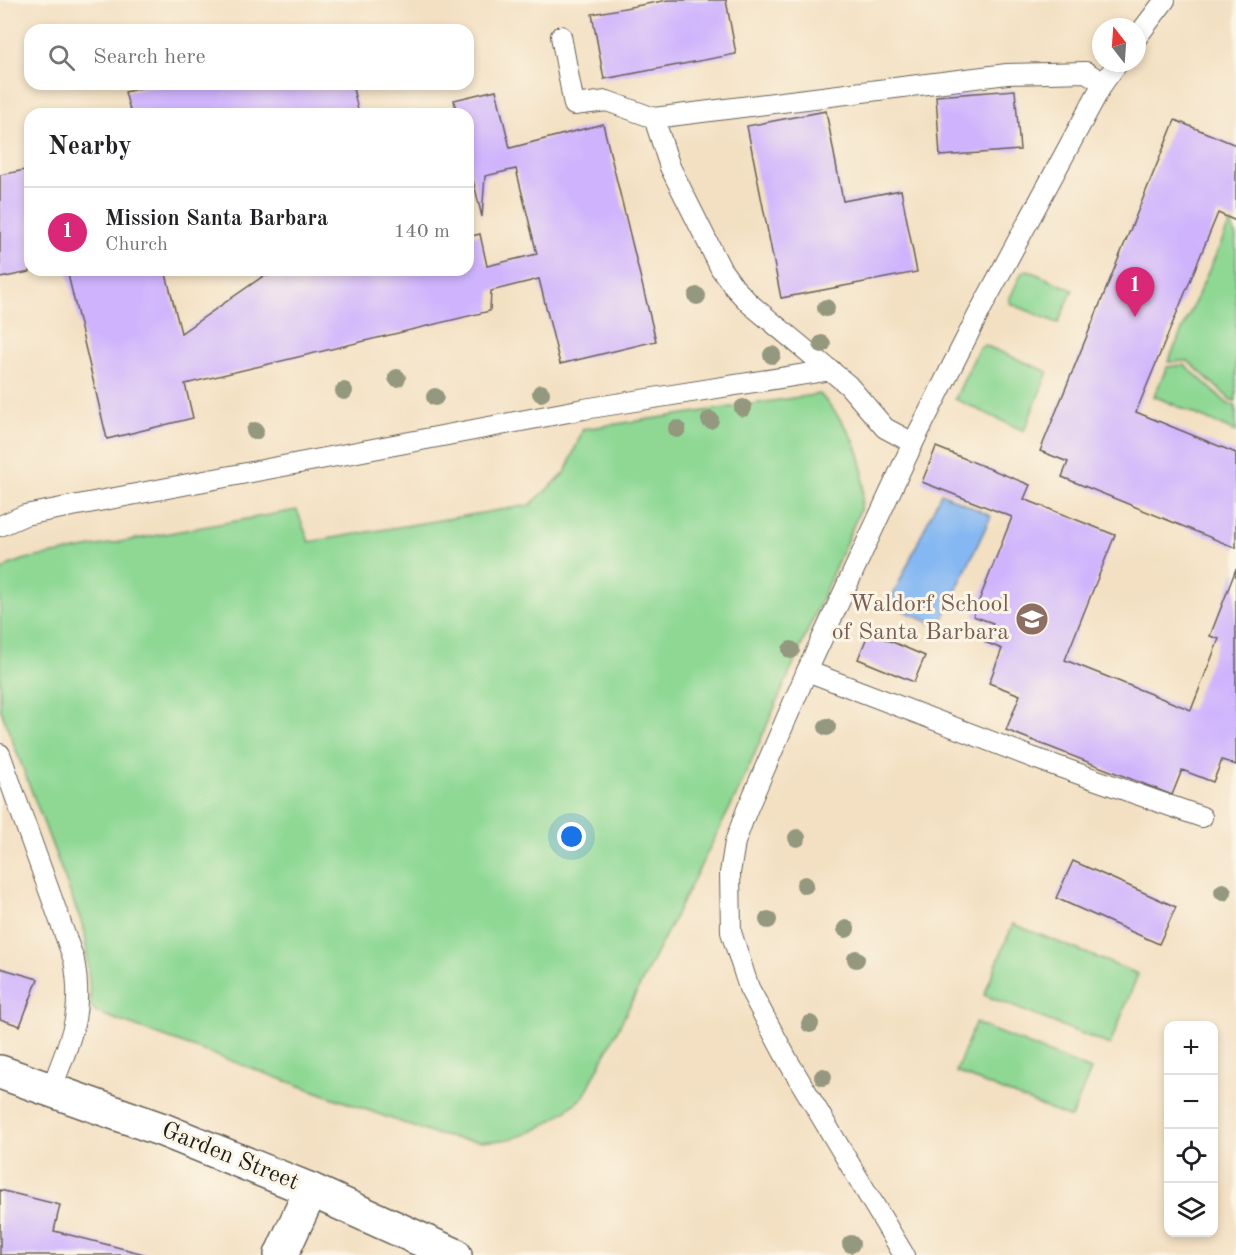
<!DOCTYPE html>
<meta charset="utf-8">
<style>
:root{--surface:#fff;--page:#f2f2f2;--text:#202124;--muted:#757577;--line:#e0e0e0;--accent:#db2777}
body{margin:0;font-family:"Old Standard TT",serif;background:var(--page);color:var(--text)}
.controls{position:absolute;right:18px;bottom:18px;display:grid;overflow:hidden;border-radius:12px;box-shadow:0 3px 9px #0003}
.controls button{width:54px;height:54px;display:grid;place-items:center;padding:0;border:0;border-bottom:2px solid var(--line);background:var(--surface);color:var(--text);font:30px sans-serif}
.compass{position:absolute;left:1092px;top:18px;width:54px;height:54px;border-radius:50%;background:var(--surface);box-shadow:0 3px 9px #0003;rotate:343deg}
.you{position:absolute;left:572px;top:837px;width:21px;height:21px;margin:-15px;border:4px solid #fff;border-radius:50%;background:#1a73e8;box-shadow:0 0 0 9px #1a73e833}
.badge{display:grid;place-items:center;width:39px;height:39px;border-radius:50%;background:var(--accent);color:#fff;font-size:20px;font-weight:700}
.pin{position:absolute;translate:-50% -50px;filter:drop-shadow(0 2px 3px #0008)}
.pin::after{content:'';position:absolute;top:32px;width:21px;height:18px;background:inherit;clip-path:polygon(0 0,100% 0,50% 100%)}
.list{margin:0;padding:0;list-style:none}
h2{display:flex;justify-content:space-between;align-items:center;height:78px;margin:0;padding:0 24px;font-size:26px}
h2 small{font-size:20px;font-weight:400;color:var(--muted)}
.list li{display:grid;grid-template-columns:39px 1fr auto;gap:18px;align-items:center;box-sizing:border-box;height:90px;padding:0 24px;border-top:2px solid var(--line)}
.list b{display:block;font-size:22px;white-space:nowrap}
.list p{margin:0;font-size:20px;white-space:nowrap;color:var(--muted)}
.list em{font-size:20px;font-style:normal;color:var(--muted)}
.icon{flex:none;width:33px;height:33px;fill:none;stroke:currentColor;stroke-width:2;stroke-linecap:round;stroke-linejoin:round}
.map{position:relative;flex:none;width:1236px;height:1255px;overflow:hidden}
.search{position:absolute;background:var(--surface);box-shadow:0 3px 9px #0003;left:24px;top:24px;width:450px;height:66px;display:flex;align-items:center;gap:15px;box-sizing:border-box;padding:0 21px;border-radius:18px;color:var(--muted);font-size:22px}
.panel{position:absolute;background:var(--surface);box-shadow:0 3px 9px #0003;left:24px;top:108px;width:450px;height:168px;border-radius:18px}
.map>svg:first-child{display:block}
.green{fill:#8ed894;stroke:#557a58;stroke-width:1.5}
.water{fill:#85b8f2;stroke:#506a87;stroke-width:1.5}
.building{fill:#cfb4fd}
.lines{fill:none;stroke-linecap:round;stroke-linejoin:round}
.lane-casing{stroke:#676156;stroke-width:22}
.street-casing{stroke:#676156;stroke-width:36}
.secondary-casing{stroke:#676156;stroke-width:36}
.lane{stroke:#fff;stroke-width:20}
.street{stroke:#fff;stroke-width:33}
.secondary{stroke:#fff;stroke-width:33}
.tree{fill:#93987e}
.labels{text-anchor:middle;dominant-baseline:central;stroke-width:6;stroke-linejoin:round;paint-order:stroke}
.education-label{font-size:24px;fill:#785e54;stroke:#fcf5e5;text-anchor:end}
.street-label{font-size:24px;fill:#1c1c1c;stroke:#fcf5e5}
</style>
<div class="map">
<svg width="1236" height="1255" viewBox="0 0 1236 1255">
<rect width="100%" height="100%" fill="#fcf5e5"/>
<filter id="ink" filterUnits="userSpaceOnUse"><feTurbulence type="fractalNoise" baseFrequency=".0167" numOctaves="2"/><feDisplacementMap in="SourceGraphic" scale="12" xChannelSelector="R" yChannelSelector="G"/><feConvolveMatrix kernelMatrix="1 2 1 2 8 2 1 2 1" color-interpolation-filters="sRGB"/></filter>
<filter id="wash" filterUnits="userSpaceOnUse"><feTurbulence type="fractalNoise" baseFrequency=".008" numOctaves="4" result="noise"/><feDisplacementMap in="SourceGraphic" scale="24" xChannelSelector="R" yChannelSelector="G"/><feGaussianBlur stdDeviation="1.35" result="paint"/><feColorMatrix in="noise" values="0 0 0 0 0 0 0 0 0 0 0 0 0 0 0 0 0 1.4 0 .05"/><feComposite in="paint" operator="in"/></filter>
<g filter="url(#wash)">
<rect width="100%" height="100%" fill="#f3e0c2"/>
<g class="green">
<path d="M1230 223 1236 236V401L1231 400 1188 361 1168 362Z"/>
<path d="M1027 270 1073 290 1058 323 1011 304 1009 300 1022 272Z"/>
<path d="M984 345 1048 372 1024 431 955 399 978 350Z"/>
<path d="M1185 365 1228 404 1236 406V432L1154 396 1167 367Z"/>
<path d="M820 394C853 432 871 459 860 510L738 792 584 1096C530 1142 499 1150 431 1133L98 1013 91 1007 85 932 0 708V572L9 565 26 559 297 510 309 542 530 505 565 473 583 429Z"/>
<path d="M1013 924 1138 974 1110 1045 984 995Z"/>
<path d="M975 1023 1091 1070 1071 1118 956 1072Z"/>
</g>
<path class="water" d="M941 493 991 516 939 627 889 604Z"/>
<g id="blocks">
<g class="building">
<path d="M668 0H726L736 54 604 79 592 14Z"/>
<path d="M158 84H352L359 114H131L125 92Z"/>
<path d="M496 90 510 148 603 124 656 341 560 364 539 279 491 291 490 311 185 384 193 418 107 439 67 270H165L181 333 262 277 292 270H468V237L480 234 487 266 537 254 516 169 485 176 482 217 468 159V114H457L454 100Z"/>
<path d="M1015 90 1020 150 940 156 936 96Z"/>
<path d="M826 111 843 201 901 190 917 272 781 298 747 126Z"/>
<path d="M1175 120 1236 145V221L1218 213 1136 412 1236 453V548L1062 477 1068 462 1040 451Z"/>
<path d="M30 169V272L0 278V175Z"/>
<path d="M936 447 1030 485 1024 499 1115 535 1065 660 1191 710 1219 639 1210 636 1236 569V765L1222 760 1213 782 1182 770 1172 795 1006 730 1020 695 989 683 1002 649 985 642 993 623 973 616 1012 517 922 482Z"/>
<path d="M869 632 925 656 914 682 858 659Z"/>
<path d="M1073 861 1176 907 1159 944 1056 898Z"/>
<path d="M0 968 38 979 20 1026 0 1019Z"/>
<path d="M0 1190 60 1205 54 1231 148 1255H0Z"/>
</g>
</g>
</g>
<g filter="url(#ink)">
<use href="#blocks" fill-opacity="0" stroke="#676156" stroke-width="1.5"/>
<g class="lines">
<defs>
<g id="lane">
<path d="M561 36 574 105 607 101 654 118"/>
<path d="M1137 37 1165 0"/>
<path d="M913 443 885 428 848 385 750 304 734 287 721 269 670 167 654 118 1007 74 1086 72 1103 83"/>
<path d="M0 526 25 515 584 409 831 370"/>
<path d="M807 671 1034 758 1202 817"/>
<path d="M0 754 74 960C84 1016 70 1039 51 1090"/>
<path d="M904 1255 788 1061 749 988 731 932 730 873 735 842 746 812 807 671 913 443 982 307 1103 83 1118 63"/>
</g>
<path id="street" d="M281 1255 311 1190"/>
<path id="secondary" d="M0 1072 163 1130 311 1190 455 1255"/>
</defs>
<use href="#lane" class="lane-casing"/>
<use href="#street" class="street-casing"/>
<use href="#secondary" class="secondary-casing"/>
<use href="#lane" class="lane"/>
<use href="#street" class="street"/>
<use href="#secondary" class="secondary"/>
</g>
<g class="tree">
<circle cx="697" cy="296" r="9"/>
<circle cx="826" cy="308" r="9"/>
<circle cx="822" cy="344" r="9"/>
<circle cx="772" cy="355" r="9"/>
<circle cx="397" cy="378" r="9"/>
<circle cx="344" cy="391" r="9"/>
<circle cx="541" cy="393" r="9"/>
<circle cx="435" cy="397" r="9"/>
<circle cx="743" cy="408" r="9"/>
<circle cx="710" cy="420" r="9"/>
<circle cx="677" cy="429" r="9"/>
<circle cx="255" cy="431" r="9"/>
<circle cx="791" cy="650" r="9"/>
<circle cx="827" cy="727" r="9"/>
<circle cx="797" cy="838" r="9"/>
<circle cx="805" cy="885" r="9"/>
<circle cx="1223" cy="892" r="9"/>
<circle cx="768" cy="920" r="9"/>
<circle cx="846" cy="929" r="9"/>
<circle cx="856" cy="959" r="9"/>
<circle cx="810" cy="1024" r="9"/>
<circle cx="823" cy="1077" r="9"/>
<circle cx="851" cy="1244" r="9"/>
</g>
</g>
<defs>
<symbol id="school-disc" viewBox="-11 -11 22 22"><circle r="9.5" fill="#8d6e63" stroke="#fcf5e5"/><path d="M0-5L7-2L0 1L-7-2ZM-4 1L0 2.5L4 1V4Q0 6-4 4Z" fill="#fff"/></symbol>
</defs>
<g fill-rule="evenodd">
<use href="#school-disc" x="1013" y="600" width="38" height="38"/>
</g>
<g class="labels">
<g class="education-label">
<text x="1009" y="605">Waldorf School<tspan x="1009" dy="28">of Santa Barbara</tspan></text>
</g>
<g class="street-label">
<text transform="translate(230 1157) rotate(22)">Garden Street</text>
</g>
</g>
</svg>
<div class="controls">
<button>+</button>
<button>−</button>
<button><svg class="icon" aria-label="locate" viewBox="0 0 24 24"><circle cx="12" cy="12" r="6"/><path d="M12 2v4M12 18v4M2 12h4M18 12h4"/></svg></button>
<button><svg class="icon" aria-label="layers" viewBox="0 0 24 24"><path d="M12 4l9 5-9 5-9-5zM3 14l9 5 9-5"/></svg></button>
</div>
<svg class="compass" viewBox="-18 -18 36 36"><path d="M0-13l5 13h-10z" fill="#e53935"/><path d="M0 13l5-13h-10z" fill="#757577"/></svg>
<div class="you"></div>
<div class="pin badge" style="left:1135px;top:317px">1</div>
<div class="search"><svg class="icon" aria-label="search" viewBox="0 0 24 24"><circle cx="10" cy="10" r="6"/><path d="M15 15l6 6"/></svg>Search here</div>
<section class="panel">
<h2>Nearby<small></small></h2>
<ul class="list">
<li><span class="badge">1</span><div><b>Mission Santa Barbara</b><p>Church</p></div><em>140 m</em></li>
</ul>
</section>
</div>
